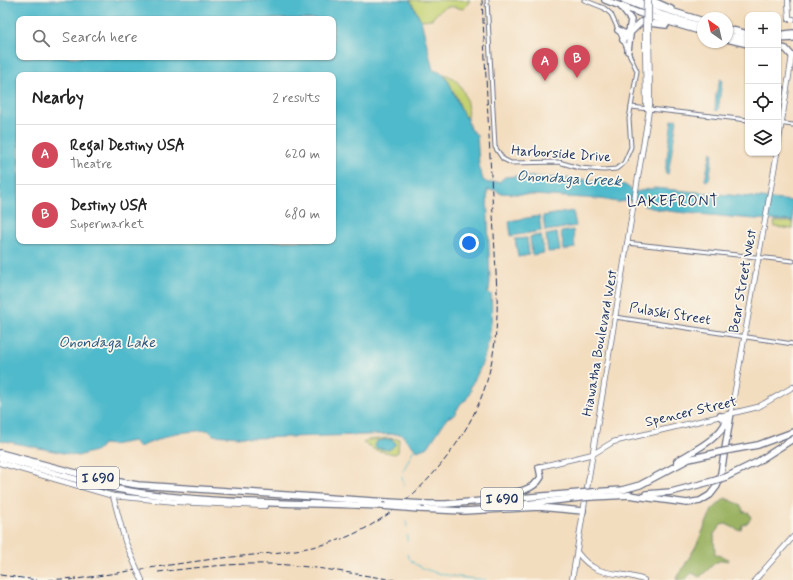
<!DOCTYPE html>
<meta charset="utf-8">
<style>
:root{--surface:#fff;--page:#f2f2f2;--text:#222;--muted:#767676;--line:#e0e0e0;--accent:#d1495b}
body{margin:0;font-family:Mynerve,sans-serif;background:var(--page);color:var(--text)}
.controls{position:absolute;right:12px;top:12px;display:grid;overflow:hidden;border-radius:8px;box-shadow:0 1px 3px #0004}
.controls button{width:36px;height:36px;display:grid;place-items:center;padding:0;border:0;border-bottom:1px solid var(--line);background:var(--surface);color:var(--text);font:20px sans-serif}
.compass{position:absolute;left:697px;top:12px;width:36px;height:36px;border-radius:50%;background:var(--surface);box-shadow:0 1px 3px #0004;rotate:326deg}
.you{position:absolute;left:469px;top:243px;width:14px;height:14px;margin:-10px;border:3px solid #fff;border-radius:50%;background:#1a73e8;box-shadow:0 0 0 6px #1a73e833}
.badge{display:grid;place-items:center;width:26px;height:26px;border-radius:50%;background:var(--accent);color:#fff;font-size:13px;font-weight:700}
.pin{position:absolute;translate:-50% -33px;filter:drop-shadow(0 1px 2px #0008)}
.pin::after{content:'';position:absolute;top:21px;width:14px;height:12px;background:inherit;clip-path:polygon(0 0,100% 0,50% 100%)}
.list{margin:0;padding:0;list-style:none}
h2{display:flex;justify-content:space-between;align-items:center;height:52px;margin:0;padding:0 16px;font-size:17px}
h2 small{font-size:13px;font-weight:400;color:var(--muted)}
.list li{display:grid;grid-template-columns:26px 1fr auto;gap:12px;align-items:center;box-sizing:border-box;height:60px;padding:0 16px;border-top:1px solid var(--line)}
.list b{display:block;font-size:15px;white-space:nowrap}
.list p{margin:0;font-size:13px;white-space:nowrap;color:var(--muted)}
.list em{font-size:13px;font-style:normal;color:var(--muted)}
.icon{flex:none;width:22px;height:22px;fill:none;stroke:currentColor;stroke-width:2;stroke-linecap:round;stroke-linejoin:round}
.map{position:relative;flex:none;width:793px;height:580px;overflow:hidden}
.search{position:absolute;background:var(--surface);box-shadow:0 1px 3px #0004;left:16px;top:16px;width:320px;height:44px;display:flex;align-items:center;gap:10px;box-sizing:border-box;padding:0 14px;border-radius:8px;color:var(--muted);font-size:15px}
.panel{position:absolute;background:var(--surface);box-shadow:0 1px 3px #0004;left:16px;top:72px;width:320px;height:172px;border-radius:8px}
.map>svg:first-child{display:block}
.green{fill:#c4d172;stroke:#708068;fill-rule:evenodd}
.forest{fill:#9bb364;stroke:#5b7161}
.water{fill:#4fbacb;stroke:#357494;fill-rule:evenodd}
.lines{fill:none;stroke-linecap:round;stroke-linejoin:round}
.stream{stroke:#4fbacb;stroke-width:1}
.minor-casing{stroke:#676c80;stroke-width:5}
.major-casing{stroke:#676c80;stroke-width:6}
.highway-casing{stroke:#676c80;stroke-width:8}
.minor{stroke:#fff;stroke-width:3}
.major{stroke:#fff;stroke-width:4.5}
.highway{stroke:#fff;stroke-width:5.5}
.rail{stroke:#1b2f5e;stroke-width:1;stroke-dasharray:6 3;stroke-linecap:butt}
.major-bridge-casing{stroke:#676c80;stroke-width:6;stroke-linecap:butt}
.highway-bridge-casing{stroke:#676c80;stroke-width:8;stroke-linecap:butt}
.major-bridge{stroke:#fff;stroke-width:4.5}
.highway-bridge{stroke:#fff;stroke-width:5.5}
.labels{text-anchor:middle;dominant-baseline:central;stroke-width:3.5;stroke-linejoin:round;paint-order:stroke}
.shield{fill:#fbf7ec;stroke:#5e6b89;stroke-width:1}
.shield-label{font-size:13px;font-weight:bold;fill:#1b2f5e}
.street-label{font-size:14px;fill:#1b2f5e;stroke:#fbf7ec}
.water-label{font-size:15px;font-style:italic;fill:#2b597f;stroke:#fbf7ec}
.neighbourhood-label{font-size:15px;letter-spacing:1px;fill:#1b2f5e;stroke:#fbf7ec}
</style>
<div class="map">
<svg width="793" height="580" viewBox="0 0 793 580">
<rect width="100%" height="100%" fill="#fbf7ec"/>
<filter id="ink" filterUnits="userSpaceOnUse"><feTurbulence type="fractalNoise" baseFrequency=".025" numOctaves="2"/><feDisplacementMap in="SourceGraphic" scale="8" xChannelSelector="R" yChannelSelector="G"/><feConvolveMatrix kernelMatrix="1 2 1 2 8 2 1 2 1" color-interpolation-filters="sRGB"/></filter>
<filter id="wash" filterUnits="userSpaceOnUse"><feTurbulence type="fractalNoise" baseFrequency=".012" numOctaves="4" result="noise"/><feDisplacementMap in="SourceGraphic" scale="16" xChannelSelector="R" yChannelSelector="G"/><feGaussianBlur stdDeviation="0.9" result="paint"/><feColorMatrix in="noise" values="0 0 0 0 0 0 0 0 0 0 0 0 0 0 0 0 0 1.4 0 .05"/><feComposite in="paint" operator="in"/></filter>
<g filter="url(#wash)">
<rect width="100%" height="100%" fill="#f3ddbf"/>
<g class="green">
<path d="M410 0H470L464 9C460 9 458 7 454 7 443 5 438 12 432 19L421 20Z"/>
<path d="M444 74C462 78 470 102 467 118L464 116 457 98Z"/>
<path d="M774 222H793V229L775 227Z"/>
<path d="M387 438 399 439 398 452 395 454 375 450 363 443 368 440ZM391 439 395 442V445L389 450 385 449 377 441Z"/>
</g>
<path class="forest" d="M725 498 739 504 743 509 742 511 749 513 751 518 747 523 742 525 741 529 738 530 726 524 721 525 714 534 715 554 729 559 728 561 722 560 715 563 700 577 692 573 685 580H676L696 546 712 510Z"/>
<g class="water">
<path d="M0 0H410L421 20 433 70 442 73 449 82 464 116 467 118 470 129 477 135 479 165 483 180 488 183 495 182H499L505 177 515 176 582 179 625 185 635 192 654 188 793 201V221C765 220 738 218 710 215 688 213 665 212 644 206L640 199 618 202 600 199 500 193 495 190H487L490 282 489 291 487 292 491 294C494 325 487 362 470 387L471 391 466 400 461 403 454 415 447 418 428 447 417 451 401 434 252 438 213 435 208 430 175 433 139 447 134 441 112 445 103 444 98 450 78 456 0 440ZM19 19H333V57H19ZM19 75H333V241H19Z"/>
<path d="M720 79 722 80 718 111 715 110 716 94Z"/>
<path d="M675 119 677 120 668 174 665 173 672 120Z"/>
<path d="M711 152 713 153 709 180 707 181 705 180Z"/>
<path d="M573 211 576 226 545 231 543 216Z"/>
<path d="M539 216 541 231 511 236 509 221Z"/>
<path d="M573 230 575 248 564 250 561 232Z"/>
<path d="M557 233 560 251 548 252 546 235Z"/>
<path d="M541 235 544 253 532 255 530 237Z"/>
<path d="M527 238 529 255 518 257 515 239Z"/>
<path d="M391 439 395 442V445L389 450 376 448 375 446 377 441Z"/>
</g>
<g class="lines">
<g class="stream">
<path d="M403 471 414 449"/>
<path d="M402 477 404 486"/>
<path d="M406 522 407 527"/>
<path d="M407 535V541"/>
<path d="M407 554C413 575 468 578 486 580"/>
</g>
</g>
</g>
<g filter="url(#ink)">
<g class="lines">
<defs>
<g id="minor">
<path d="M487 0 495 147 503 159 511 163 559 162 579 168 604 170 616 169 624 163 631 147 629 119 637 71 611 14 604 8 584 0"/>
<path d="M631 107 748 120"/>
<path d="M778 123 793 125"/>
<path d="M627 243 793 261"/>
<path d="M615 317 793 344"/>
</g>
<g id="major">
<path d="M788 0 789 19H793"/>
<path d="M645 36 646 104 648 109"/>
<path d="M778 146 792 56"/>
<path d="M731 413 777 153"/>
<path d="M0 463 113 496 177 502 266 506"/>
<path d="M539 467 593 454 613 442 621 440 758 407 793 387"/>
<path d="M113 496 125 541"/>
<path d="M577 552C598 580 614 569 644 580"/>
<path d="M140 576 142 580"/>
<path d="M572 580 650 104 649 36"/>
<path d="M755 580 793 537"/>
</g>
<g id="highway">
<path d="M605 0 639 13 703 32"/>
<path d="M624 0 663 15 703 27"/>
<path d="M635 0 703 21"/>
<path d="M651 0 671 9"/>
<path d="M622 8 631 20 629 32"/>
<path d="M727 29 748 34"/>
<path d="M618 30 625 34 629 32"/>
<path d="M727 35 748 39"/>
<path d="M778 35 793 33"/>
<path d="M727 39 748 44"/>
<path d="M778 39 793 38"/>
<path d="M623 40 641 22 666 25"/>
<path d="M778 47 786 49 792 56"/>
<path d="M628 51 630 35"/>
<path d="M720 416 726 422"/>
<path d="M730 450 758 445 793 432"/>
<path d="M0 453 95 478 138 485 388 502"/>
<path d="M0 458C39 468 78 482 117 489 204 505 294 502 382 506"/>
<path d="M677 461C695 450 720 439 728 418"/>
<path d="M726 477 757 462 793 439"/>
<path d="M593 492 622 490 640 485 689 459 720 452"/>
<path d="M646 494 671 492 713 481"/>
<path d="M502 495C516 493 534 490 541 477L539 467"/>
<path d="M628 495 687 503 700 501 710 495 717 486 721 473 731 413"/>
<path d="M591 497 631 495"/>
<path d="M425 504H446L580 493"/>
<path d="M507 506 579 498"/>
<path d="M419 509 464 511 539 507 583 511"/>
</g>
</defs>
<use href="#minor" class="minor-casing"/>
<use href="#major" class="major-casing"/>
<use href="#highway" class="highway-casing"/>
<use href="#minor" class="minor"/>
<use href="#major" class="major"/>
<use href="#highway" class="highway"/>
<g class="rail">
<path d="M158 572C194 568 231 563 268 564 310 565 353 574 395 580"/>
<path d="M0 575 37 580"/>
<path d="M48 580 76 578"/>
<path d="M70 580C118 573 166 565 214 559 255 554 297 553 336 541 403 519 465 450 486 384 495 354 498 323 497 292L482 0"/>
</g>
<defs>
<g id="major-bridge">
<path d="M645 36 646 0"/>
<path d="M649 36V0"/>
<path d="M125 541 140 576"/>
</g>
<g id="highway-bridge">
<path d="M720 452 730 450"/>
<path d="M713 481 726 477"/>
<path d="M580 493 593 492"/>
<path d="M579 498 591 497"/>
<path d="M388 502 425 504"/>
<path d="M382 506 419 509"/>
</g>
</defs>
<use href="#major-bridge" class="major-bridge-casing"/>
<use href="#highway-bridge" class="highway-bridge-casing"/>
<use href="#major-bridge" class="major-bridge"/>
<use href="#highway-bridge" class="highway-bridge"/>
</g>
</g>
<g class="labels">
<g class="shield">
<rect x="77" y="467" width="42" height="22" rx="3"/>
<rect x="481" y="488" width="42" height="22" rx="3"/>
</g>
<g class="shield-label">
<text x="98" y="478">I 690</text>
<text x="502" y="499">I 690</text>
</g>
<g class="street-label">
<text transform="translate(561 154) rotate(4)">Harborside Drive</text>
<text transform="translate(743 281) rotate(-80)">Bear Street West</text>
<text transform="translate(670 314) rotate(9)">Pulaski Street</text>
<text transform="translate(600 343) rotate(-80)">Hiawatha Boulevard West</text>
<text transform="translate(691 412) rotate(-13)">Spencer Street</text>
</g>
<g class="water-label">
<text transform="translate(569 179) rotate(3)">Onondaga Creek</text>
<text x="107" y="343">Onondaga Lake</text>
</g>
<g class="neighbourhood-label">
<text x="673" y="202">LAKEFRONT</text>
</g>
</g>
</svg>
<div class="controls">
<button>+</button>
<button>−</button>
<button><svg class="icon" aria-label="locate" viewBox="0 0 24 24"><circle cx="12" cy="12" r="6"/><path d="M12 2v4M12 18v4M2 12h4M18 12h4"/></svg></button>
<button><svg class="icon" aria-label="layers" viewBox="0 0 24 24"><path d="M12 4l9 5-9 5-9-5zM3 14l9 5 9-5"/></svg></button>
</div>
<svg class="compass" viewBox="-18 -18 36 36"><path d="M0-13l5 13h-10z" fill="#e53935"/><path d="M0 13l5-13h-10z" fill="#767676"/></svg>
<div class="you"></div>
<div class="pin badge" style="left:545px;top:81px">A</div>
<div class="pin badge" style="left:577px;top:78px">B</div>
<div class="search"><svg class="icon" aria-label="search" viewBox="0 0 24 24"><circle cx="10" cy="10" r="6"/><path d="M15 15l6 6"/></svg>Search here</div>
<section class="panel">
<h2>Nearby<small>2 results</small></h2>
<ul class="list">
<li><span class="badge">A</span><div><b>Regal Destiny USA</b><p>Theatre</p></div><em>620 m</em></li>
<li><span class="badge">B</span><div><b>Destiny USA</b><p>Supermarket</p></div><em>680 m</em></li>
</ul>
</section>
</div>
